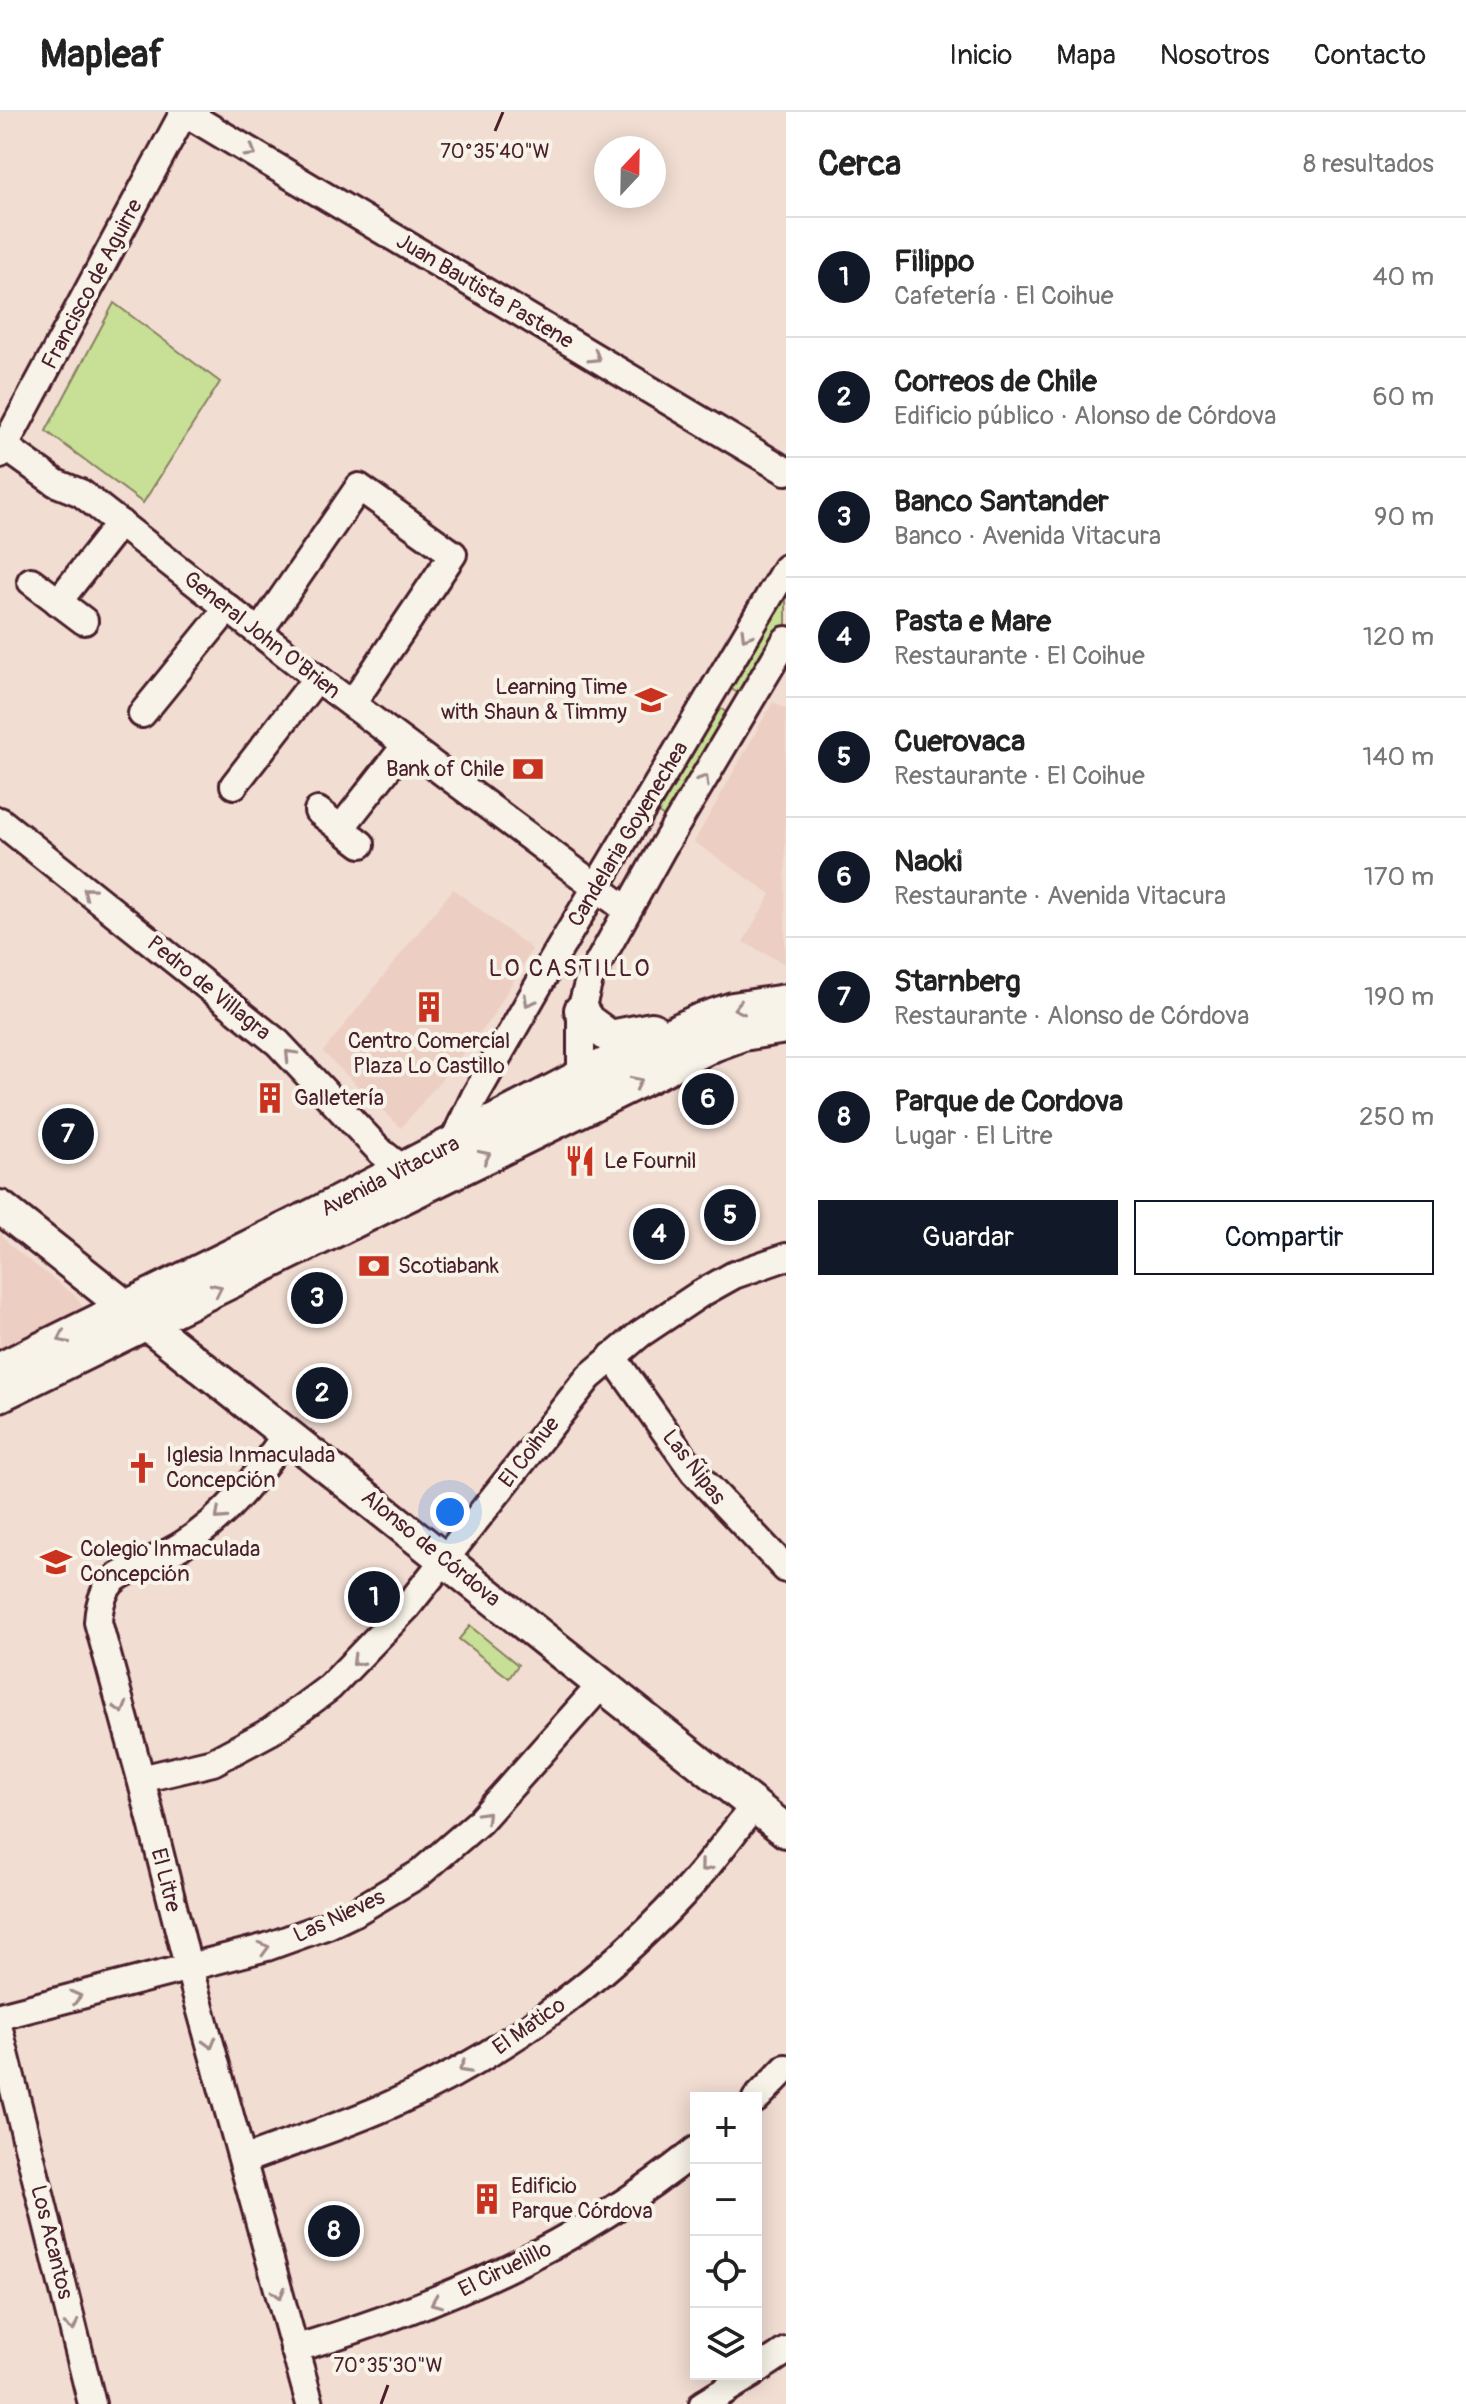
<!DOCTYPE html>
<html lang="es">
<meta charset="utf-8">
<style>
:root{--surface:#fff;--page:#f6f6f6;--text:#222;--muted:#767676;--line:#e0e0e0;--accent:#111827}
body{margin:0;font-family:Pangolin,sans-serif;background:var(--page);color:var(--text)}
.controls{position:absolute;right:24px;bottom:24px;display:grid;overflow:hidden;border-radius:0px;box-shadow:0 4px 20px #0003}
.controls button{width:72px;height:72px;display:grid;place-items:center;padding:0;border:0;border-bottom:2px solid var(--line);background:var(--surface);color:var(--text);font:40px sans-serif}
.compass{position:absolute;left:594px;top:24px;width:72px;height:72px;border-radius:50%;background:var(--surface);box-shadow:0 4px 20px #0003;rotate:22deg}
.you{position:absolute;left:450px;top:1400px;width:28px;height:28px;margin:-20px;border:6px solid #fff;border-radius:50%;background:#1a73e8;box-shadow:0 0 0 12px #1a73e833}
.badge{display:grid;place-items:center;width:52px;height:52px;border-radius:50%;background:var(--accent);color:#fff;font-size:26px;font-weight:700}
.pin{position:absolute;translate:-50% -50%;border:4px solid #fff;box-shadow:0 2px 8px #0006}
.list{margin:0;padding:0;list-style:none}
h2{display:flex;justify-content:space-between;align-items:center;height:104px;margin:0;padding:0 32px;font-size:34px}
h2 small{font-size:26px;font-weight:400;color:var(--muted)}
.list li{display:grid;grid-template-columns:52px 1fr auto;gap:24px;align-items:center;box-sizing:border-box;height:120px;padding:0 32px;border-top:2px solid var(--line)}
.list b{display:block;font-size:30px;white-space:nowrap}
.list p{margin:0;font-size:26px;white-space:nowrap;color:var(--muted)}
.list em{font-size:26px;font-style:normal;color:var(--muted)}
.actions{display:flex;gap:16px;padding:24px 32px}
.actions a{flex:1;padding:18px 0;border:2px solid var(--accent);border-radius:0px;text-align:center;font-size:28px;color:var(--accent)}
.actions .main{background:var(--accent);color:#fff}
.icon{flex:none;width:44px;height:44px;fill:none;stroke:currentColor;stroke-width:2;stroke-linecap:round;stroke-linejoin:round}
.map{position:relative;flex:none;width:786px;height:2292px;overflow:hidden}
header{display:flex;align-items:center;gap:48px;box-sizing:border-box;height:112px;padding:0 40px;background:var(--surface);border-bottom:2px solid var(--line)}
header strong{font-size:38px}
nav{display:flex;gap:44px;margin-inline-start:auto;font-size:28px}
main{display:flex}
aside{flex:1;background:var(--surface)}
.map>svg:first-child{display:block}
.built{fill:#edcec2}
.green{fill:#c7e096;stroke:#888060;stroke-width:2}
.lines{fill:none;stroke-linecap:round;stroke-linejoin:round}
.minor-casing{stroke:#4a1f2b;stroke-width:32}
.major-casing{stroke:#4a1f2b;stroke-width:38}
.minor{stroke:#f7f3e8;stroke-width:26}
.major{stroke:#f7f3e8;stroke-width:32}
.oneway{stroke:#a0898a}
.ticks{fill:none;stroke:#4a1f2b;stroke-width:3}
.labels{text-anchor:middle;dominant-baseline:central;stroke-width:8;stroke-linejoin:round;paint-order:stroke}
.street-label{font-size:22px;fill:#4a1f2b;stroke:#f7f3e8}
.poi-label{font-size:22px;fill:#4a1f2b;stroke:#f7f3e8;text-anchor:start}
.neighbourhood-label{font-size:24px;letter-spacing:2px;fill:#4a1f2b;stroke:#f7f3e8}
.ticks-label{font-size:20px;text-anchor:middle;fill:#4a1f2b;stroke:#f7f3e8;stroke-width:8;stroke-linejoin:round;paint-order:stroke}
</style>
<header>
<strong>Mapleaf</strong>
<nav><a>Inicio</a><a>Mapa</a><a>Nosotros</a><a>Contacto</a></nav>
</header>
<main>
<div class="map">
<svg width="786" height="2292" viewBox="0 0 786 2292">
<rect width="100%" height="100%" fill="#f1ddd2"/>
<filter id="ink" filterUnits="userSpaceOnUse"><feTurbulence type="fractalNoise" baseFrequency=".0125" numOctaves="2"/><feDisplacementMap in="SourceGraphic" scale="16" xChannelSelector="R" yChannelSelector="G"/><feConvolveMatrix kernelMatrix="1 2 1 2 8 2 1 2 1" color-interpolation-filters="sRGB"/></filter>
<g filter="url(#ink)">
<g class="built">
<path d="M773 590 786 597 785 852 743 830 771 782 694 730Z"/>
<path d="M453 777 532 837 489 910 401 1016 323 940Z"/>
<path d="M0 1121 13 1136 78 1186 82 1195 80 1202 0 1243Z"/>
</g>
<g class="green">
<path d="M114 191 220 270 143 391 46 319Z"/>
<path d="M786 473V512L743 584 726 574Z"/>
<path d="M714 593 730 602 668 707 651 697Z"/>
<path d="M470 1514 518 1553 509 1566 459 1527Z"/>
</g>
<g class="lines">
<defs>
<g id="minor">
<path d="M184 0 786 359"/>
<path d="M0 331 56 371 81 381 317 566 627 798"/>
<path d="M0 343 184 0"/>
<path d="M31 469 84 509"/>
<path d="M58 490 120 411"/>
<path d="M259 520 359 375 453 442 352 592"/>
<path d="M142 602 228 496"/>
<path d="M234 673 317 566"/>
<path d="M318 699 361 732"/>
<path d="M0 709 278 931 381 1040 404 1058"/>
<path d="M341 716 406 633"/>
<path d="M579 979 581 964V898L589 868 663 735 786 528"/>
<path d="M452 1032 475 984 557 841 786 456"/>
<path d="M612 1244 694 1360 786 1457"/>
<path d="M287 1321C257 1364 227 1405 182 1433 163 1446 133 1454 116 1466 103 1476 99 1495 98 1510L141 1667 184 1838 310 2292"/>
<path d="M141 1667 213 1650 271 1619 330 1575 407 1495 589 1265 640 1222 700 1182 734 1163 786 1145"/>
<path d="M0 1904 267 1835 328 1813 357 1799 419 1762 479 1710 602 1572"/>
<path d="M0 1921 92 2292"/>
<path d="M756 1987 786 1956"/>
<path d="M244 2048C293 2029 344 2014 392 1992 501 1944 600 1871 681 1784 708 1756 730 1724 754 1694"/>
<path d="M294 2237C441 2193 576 2135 696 2038"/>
<path d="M756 2259 786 2239"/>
<path d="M703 2292 752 2262"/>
</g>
<g id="major">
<path d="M581 898 588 909 610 925 652 917"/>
<path d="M0 1095 786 1719"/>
<path d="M0 1257 318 1101 581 964 698 909 733 897 786 889"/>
<path d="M0 1283 713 933 743 922 786 915"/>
</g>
</defs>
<use href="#minor" class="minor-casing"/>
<use href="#major" class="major-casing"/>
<use href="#minor" class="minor"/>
<use href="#major" class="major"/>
</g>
<defs><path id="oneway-chevron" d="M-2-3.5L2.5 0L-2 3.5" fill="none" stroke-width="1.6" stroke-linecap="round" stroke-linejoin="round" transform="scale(2)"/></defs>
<g class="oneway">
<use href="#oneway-chevron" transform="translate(251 40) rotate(31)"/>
<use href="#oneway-chevron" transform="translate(595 245) rotate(31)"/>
<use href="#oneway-chevron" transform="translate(746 523) rotate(121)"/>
<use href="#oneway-chevron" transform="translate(704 668) rotate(-59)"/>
<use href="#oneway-chevron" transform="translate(88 780) rotate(-141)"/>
<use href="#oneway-chevron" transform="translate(529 889) rotate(120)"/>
<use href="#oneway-chevron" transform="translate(739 896) rotate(167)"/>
<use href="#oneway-chevron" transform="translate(290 943) rotate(-134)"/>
<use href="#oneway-chevron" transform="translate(637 970) rotate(-26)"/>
<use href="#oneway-chevron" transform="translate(485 1044) rotate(-26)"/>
<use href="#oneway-chevron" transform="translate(217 1177) rotate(-26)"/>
<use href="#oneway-chevron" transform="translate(63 1226) rotate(154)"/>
<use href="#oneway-chevron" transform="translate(220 1403) rotate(137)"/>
<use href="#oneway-chevron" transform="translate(357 1549) rotate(135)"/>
<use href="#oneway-chevron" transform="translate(121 1596) rotate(74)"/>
<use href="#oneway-chevron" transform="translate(485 1704) rotate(-46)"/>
<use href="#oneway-chevron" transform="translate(705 1755) rotate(129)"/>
<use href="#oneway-chevron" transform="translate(264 1836) rotate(-16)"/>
<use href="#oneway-chevron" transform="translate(76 1885) rotate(-14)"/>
<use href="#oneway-chevron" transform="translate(210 1931) rotate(74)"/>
<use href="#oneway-chevron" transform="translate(464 1956) rotate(151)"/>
<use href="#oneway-chevron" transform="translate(279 2181) rotate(75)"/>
<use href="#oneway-chevron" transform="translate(436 2190) rotate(157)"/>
<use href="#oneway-chevron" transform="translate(72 2214) rotate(76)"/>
</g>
</g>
<path class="ticks" d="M495 19 503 0M381 2292 388 2273"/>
<defs>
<symbol id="school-bare" viewBox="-9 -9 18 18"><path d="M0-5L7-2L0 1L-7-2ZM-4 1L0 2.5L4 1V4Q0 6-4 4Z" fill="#c8321e" stroke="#f7f3e8" stroke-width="2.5" paint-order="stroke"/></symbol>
<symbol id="bank-bare" viewBox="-9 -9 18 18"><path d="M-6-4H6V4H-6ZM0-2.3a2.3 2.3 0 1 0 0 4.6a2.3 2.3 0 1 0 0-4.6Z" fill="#c8321e" stroke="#f7f3e8" stroke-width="2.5" paint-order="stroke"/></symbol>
<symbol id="building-bare" viewBox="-9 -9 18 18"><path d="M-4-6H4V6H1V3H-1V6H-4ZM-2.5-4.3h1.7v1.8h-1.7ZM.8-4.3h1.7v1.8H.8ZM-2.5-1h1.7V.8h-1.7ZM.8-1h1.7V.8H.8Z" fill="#c8321e" stroke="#f7f3e8" stroke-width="2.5" paint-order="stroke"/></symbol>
<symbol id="restaurant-bare" viewBox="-9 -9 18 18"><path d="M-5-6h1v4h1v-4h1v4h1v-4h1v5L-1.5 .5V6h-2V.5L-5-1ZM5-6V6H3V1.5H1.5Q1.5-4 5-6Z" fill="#c8321e" stroke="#f7f3e8" stroke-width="2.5" paint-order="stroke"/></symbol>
<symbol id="church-bare" viewBox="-9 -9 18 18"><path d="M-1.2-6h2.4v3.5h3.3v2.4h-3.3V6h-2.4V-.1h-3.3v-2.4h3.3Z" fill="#c8321e" stroke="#f7f3e8" stroke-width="2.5" paint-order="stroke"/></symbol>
</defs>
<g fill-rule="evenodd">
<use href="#school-bare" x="629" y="566" width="44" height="44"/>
<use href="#bank-bare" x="506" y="635" width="44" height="44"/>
<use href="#building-bare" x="407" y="873" width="44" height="44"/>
<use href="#building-bare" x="248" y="964" width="44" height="44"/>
<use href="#restaurant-bare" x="558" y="1027" width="44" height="44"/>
<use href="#bank-bare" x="352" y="1132" width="44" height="44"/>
<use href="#church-bare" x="120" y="1334" width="44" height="44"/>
<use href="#school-bare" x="34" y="1428" width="44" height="44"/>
<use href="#building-bare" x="465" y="2065" width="44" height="44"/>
</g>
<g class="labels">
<g class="street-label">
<text transform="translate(92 172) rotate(-62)">Francisco de Aguirre</text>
<text transform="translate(485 179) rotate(31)">Juan Bautista Pastene</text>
<text transform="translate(262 523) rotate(38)">General John O'Brien</text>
<text transform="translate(628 722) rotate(-59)">Candelaria Goyenechea</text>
<text transform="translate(209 876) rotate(39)">Pedro de Villagra</text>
<text transform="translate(390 1064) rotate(-27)">Avenida Vitacura</text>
<text transform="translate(529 1340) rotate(-52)">El Coihue</text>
<text transform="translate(694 1355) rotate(52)">Las Ñipas</text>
<text transform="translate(431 1436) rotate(39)">Alonso de Córdova</text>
<text transform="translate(166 1768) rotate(76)">El Litre</text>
<text transform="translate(339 1804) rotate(-25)">Las Nieves</text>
<text transform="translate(529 1914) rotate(-35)">El Matico</text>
<text transform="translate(52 2130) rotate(76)">Los Acantos</text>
<text transform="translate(505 2157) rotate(-26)">El Ciruelillo</text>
</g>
<g class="poi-label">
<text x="627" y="575" text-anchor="end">Learning Time<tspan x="627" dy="25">with Shaun &amp; Timmy</tspan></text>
<text x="504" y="657" text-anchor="end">Bank of Chile</text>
<text x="429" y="929" text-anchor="middle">Centro Comercial<tspan x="429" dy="25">Plaza Lo Castillo</tspan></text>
<text x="294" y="986">Galletería</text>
<text x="604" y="1049">Le Fournil</text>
<text x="398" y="1154">Scotiabank</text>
<text x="166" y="1343">Iglesia Inmaculada<tspan x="166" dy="25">Concepción</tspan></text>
<text x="80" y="1437">Colegio Inmaculada<tspan x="80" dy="25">Concepción</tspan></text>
<text x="511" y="2074">Edificio<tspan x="511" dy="25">Parque Córdova</tspan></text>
</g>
<g class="neighbourhood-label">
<text x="570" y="856">LO CASTILLO</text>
</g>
</g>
<g class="ticks-label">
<text x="495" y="46">70°35'40"W</text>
<text x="388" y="2260">70°35'30"W</text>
</g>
</svg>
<div class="controls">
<button>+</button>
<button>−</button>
<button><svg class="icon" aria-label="locate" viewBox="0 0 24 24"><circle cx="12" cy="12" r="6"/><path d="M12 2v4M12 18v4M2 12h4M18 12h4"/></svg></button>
<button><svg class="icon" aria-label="layers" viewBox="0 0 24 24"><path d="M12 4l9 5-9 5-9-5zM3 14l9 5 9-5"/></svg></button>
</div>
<svg class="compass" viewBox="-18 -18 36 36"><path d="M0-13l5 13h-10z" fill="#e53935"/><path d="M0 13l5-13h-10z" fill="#767676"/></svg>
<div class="you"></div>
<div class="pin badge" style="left:374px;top:1485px">1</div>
<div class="pin badge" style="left:322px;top:1281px">2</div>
<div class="pin badge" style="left:317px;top:1186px">3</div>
<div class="pin badge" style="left:659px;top:1122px">4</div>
<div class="pin badge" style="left:730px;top:1103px">5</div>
<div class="pin badge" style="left:708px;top:987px">6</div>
<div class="pin badge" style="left:68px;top:1022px">7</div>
<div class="pin badge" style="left:334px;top:2119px">8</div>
</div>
<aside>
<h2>Cerca<small>8 resultados</small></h2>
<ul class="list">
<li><span class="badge">1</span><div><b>Filippo</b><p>Cafetería · El Coihue</p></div><em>40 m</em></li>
<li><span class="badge">2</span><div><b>Correos de Chile</b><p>Edificio público · Alonso de Córdova</p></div><em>60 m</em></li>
<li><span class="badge">3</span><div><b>Banco Santander</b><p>Banco · Avenida Vitacura</p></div><em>90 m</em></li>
<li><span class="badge">4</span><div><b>Pasta e Mare</b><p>Restaurante · El Coihue</p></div><em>120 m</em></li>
<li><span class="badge">5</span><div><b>Cuerovaca</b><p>Restaurante · El Coihue</p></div><em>140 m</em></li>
<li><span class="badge">6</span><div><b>Naoki</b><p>Restaurante · Avenida Vitacura</p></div><em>170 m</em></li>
<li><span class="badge">7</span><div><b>Starnberg</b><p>Restaurante · Alonso de Córdova</p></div><em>190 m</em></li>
<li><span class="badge">8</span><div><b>Parque de Cordova</b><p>Lugar · El Litre</p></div><em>250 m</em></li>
</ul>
<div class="actions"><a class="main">Guardar</a><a>Compartir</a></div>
</aside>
</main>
